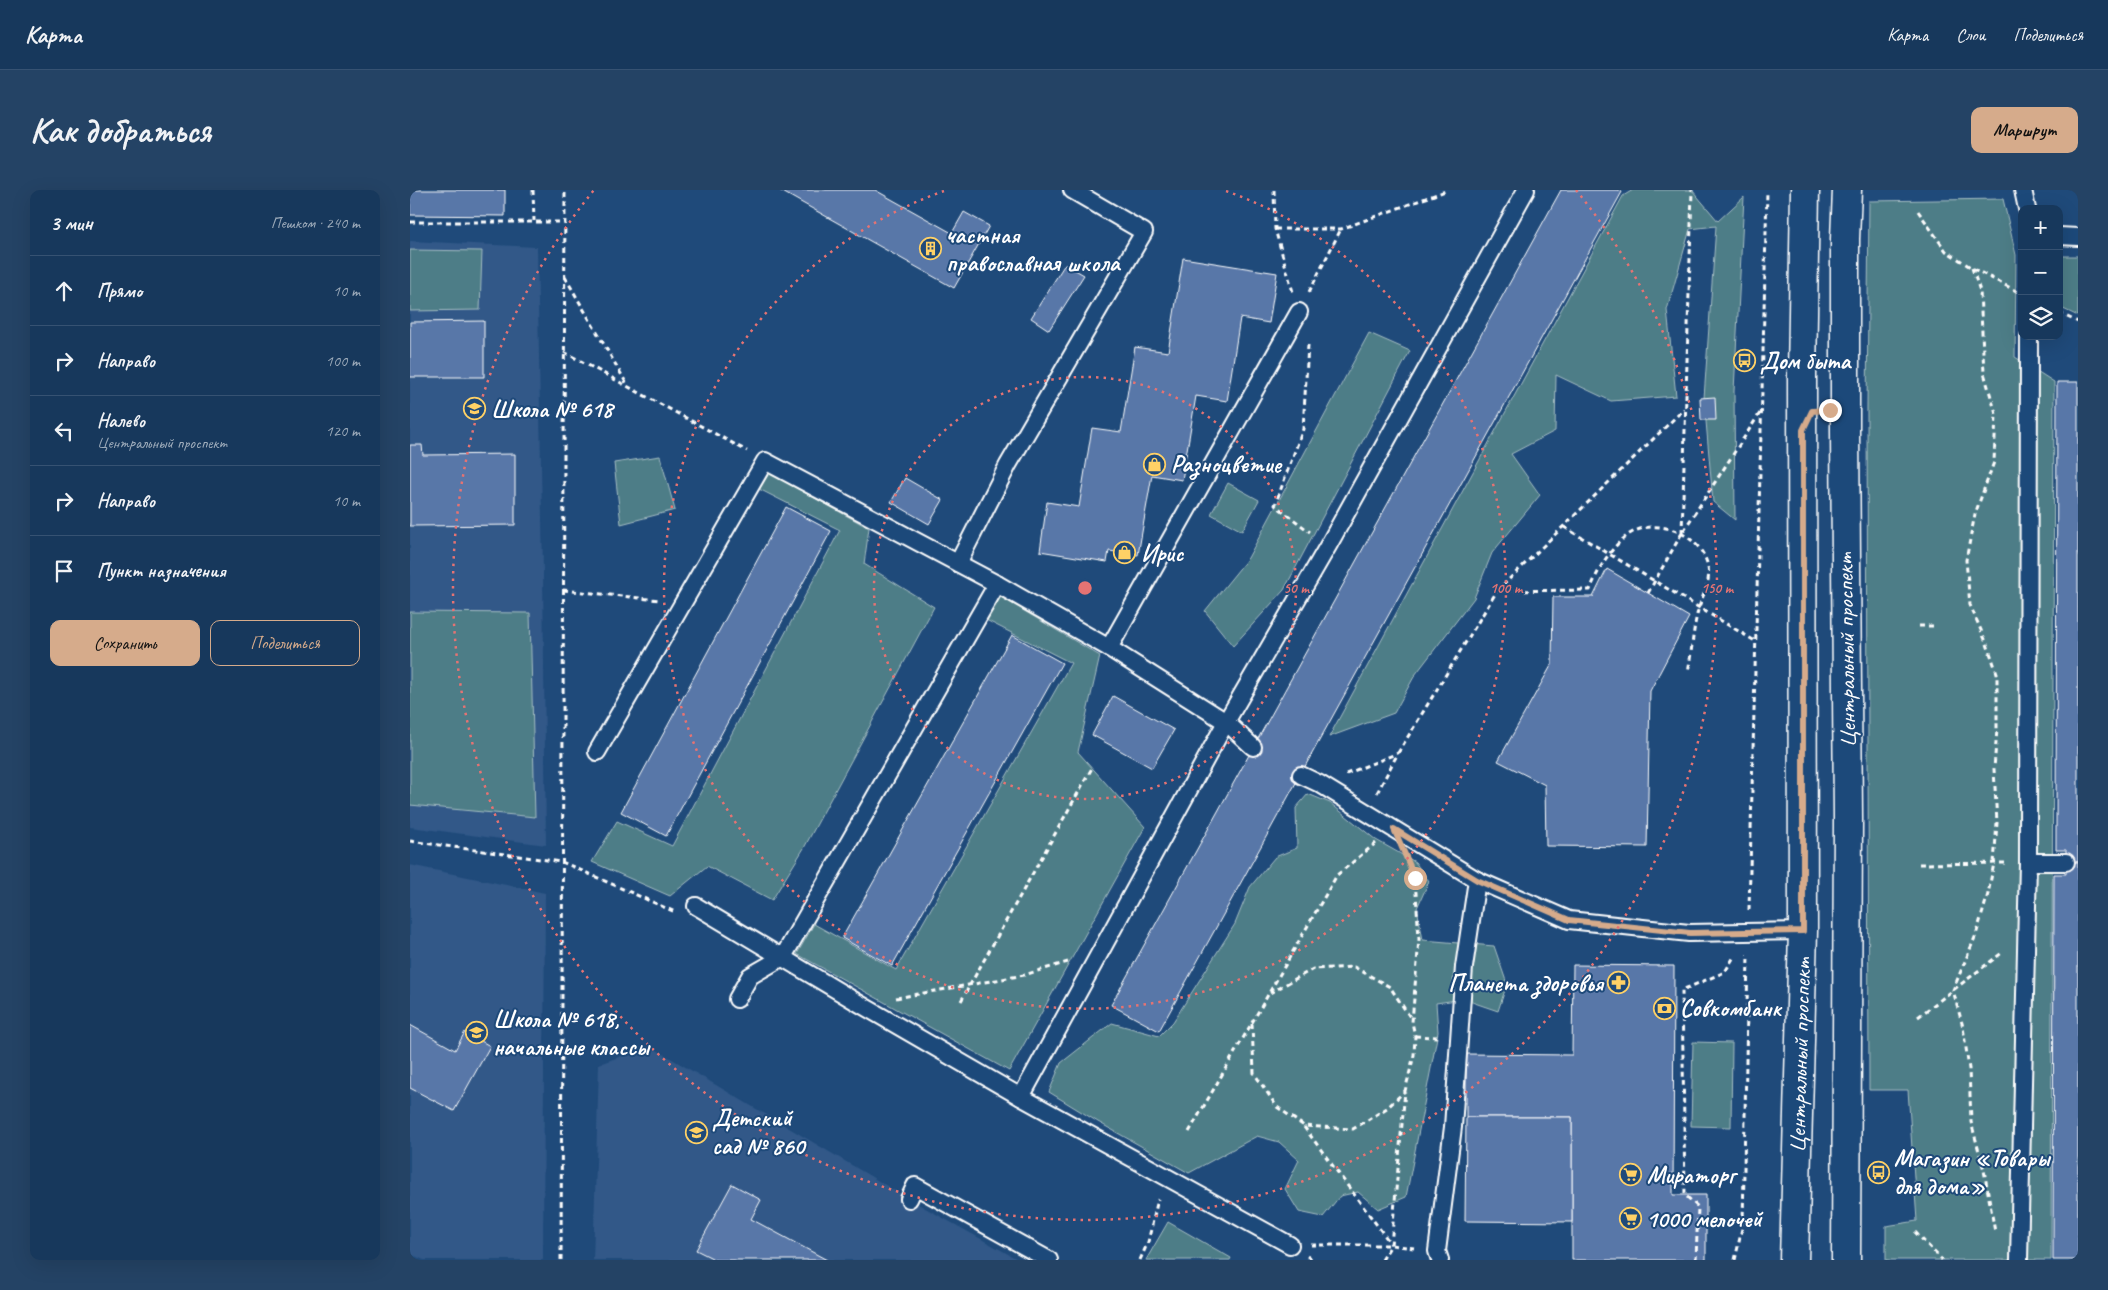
<!DOCTYPE html>
<html lang="ru">
<meta charset="utf-8">
<style>
:root{--surface:#17385c;--page:#244365;--text:#f1f3f6;--muted:#9eacbb;--line:#365272;--accent:#d6ab8b}
body{margin:0;font-family:Caveat,sans-serif;background:var(--page);color:var(--text)}
.controls{position:absolute;right:15px;top:15px;display:grid;overflow:hidden;border-radius:10px;box-shadow:0 5px 20px #0002}
.controls button{width:45px;height:45px;display:grid;place-items:center;padding:0;border:0;border-bottom:1px solid var(--line);background:var(--surface);color:var(--text);font:25px sans-serif}
.stop{position:absolute;width:15px;height:15px;margin:-11px;border:4px solid #d6ab8b;border-radius:50%;background:#fff}
.stop.end{background:#d6ab8b;border-color:#fff;box-shadow:0 1px 5px #0008}
.list{margin:0;padding:0;list-style:none}
h2{display:flex;justify-content:space-between;align-items:center;height:65px;margin:0;padding:0 20px;font-size:21px}
h2 small{font-size:16px;font-weight:400;color:var(--muted)}
.list li{display:grid;grid-template-columns:32px 1fr auto;gap:15px;align-items:center;box-sizing:border-box;height:70px;padding:0 20px;border-top:1px solid var(--line)}
.list b{display:block;font-size:19px;white-space:nowrap}
.list p{margin:0;font-size:16px;white-space:nowrap;color:var(--muted)}
.list em{font-size:16px;font-style:normal;color:var(--muted)}
.actions{display:flex;gap:10px;padding:15px 20px}
.actions a{flex:1;padding:11px 0;border:1px solid var(--accent);border-radius:10px;text-align:center;font-size:18px;color:var(--accent)}
.actions .main{background:var(--accent);color:#111}
.icon{flex:none;width:28px;height:28px;fill:none;stroke:currentColor;stroke-width:2;stroke-linecap:round;stroke-linejoin:round}
.map{position:relative;flex:none;width:1668px;height:1070px;overflow:hidden;border-radius:10px}
header{display:flex;align-items:center;gap:30px;box-sizing:border-box;height:70px;padding:0 25px;background:var(--surface);border-bottom:1px solid var(--line)}
header strong{font-size:24px}
nav{display:flex;gap:28px;margin-inline-start:auto;font-size:18px}
.intro{display:flex;align-items:center;justify-content:space-between;box-sizing:border-box;height:120px;padding:0 30px}
h1{margin:0;font-size:35px}
.button{padding:12px 22px;border-radius:10px;background:var(--accent);color:#111;font-size:18px;font-weight:700}
main{display:flex;gap:30px;padding:0 30px}
aside{flex:1;background:var(--surface);border-radius:10px;box-shadow:0 5px 20px #0002}
.map>svg:first-child{display:block}
.built{fill:#305888}
.green{fill:#4e7d87;stroke:#a6bec3}
.building{fill:#5977a8;stroke:#fff}
.lines{fill:none;stroke-linecap:round;stroke-linejoin:round}
.lane-casing{stroke:#fff;stroke-width:20}
.primary-casing{stroke:#fff;stroke-width:31}
.path{stroke:#fff;stroke-width:3;stroke-dasharray:5 4;stroke-linecap:butt}
.lane{stroke:#1f4a7a;stroke-width:16}
.primary{stroke:#1f4a7a;stroke-width:28}
.route{stroke:#d6ab8b;stroke-width:6}
.ring{fill:none;stroke:#e47373;stroke-width:2.5;stroke-dasharray:2.5 5}
.labels{text-anchor:middle;dominant-baseline:central;stroke-width:4;stroke-linejoin:round;paint-order:stroke}
.poi-label{font-size:24px;font-weight:bold;fill:#fff;stroke:#1f4a7a;text-anchor:start}
.street-label{font-size:24px;fill:#fff;stroke:#1f4a7a}
.centre{fill:#e47373;stroke:#1f4a7a;stroke-width:2.5}
.ring-label{font-size:15px;text-anchor:middle;font-weight:bold;fill:#e47373;stroke:#1f4a7a;stroke-width:4;stroke-linejoin:round;paint-order:stroke}
</style>
<header>
<strong>Карта</strong>
<nav><a>Карта</a><a>Слои</a><a>Поделиться</a></nav>
</header>
<div class="intro"><h1>Как добраться</h1><a class="button">Маршрут</a></div>
<main>
<aside>
<h2>3 мин<small>Пешком · 240 m</small></h2>
<ul class="list">
<li><svg class="icon" aria-label="ahead" viewBox="0 0 24 24"><path d="M12 20V5M6 11l6-6 6 6"/></svg><div><b>Прямо</b></div><em>10 m</em></li>
<li><svg class="icon" aria-label="right" viewBox="0 0 24 24"><path d="M7 20v-9h11M14 6l5 5-5 5"/></svg><div><b>Направо</b></div><em>100 m</em></li>
<li><svg class="icon" aria-label="left" viewBox="0 0 24 24"><path d="M17 20v-9H6M10 6l-5 5 5 5"/></svg><div><b>Налево</b><p>Центральный проспект</p></div><em>120 m</em></li>
<li><svg class="icon" aria-label="right" viewBox="0 0 24 24"><path d="M7 20v-9h11M14 6l5 5-5 5"/></svg><div><b>Направо</b></div><em>10 m</em></li>
<li><svg class="icon" aria-label="arrive" viewBox="0 0 24 24"><path d="M6 21V4h12l-3 4 3 4H6"/></svg><div><b>Пункт назначения</b></div></li>
</ul>
<div class="actions"><a class="main">Сохранить</a><a>Поделиться</a></div>
</aside>
<div class="map">
<svg width="1668" height="1070" viewBox="0 0 1668 1070">
<rect width="100%" height="100%" fill="#1f4a7a"/>
<filter id="ink" filterUnits="userSpaceOnUse"><feTurbulence type="fractalNoise" baseFrequency=".02" numOctaves="2"/><feDisplacementMap in="SourceGraphic" scale="10" xChannelSelector="R" yChannelSelector="G"/><feConvolveMatrix kernelMatrix="1 2 1 2 8 2 1 2 1" color-interpolation-filters="sRGB"/></filter>
<g filter="url(#ink)">
<g class="built">
<path d="M0 51 127 57 133 381 136 655 0 637Z"/>
<path d="M0 675 135 703 133 1070H14L0 1064Z"/>
<path d="M240 856 499 1009 609 1070H183L189 874Z"/>
</g>
<g class="green">
<path d="M1223 0H1282L1308 31 1334 7 1324 201 1325 330 1303 312 1294 208 1306 36 1280 39 1257 120 1266 206 1201 211 1146 185 1145 241 1101 264 1130 305 1082 363 1064 408 1005 485 984 523 919 547 1213 6Z"/>
<path d="M1593 9 1606 65 1605 167 1644 192 1641 1070H1476V1036L1507 1031 1498 900H1459L1457 217 1459 11Z"/>
<path d="M0 60 72 61 70 120 0 121Z"/>
<path d="M1649 66H1668V126L1649 117Z"/>
<path d="M959 143 1000 161 874 400 823 456 795 421 838 368Z"/>
<path d="M250 266 265 320 211 334 204 273Z"/>
<path d="M359 283 459 338 454 374 524 417 394 658 362 710 297 676 260 706 182 672 207 631 262 656 430 340 349 299Z"/>
<path d="M818 293 849 310 832 341 801 324Z"/>
<path d="M589 406 690 466 668 562 735 637 599 881 387 764 404 734 486 780 661 473 574 429Z"/>
<path d="M0 422 120 423 125 627 0 615Z"/>
<path d="M898 604 920 613 966 650 1005 672 1019 691 1007 718 1013 750 1084 756 1097 794 1088 821 1053 809 1026 813 1028 842 996 1007 968 1019 948 1002 930 1006 913 1027 889 1022 875 999 889 970 869 952 847 946 779 983 688 932 639 902 651 873 702 833 749 846 763 832 825 734 840 697 865 667 887 658 886 618Z"/>
<path d="M1283 852 1322 853 1321 937 1281 936Z"/>
<path d="M758 1032 821 1068 820 1070H736Z"/>
</g>
<g class="building">
<path d="M0 0H95V26L0 25Z"/>
<path d="M369 0H465L542 43 554 22 579 36 544 98Z"/>
<path d="M1151 0H1208L1212 2 749 841 701 815Z"/>
<path d="M773 68 867 83 859 133 830 128 817 211 786 206 772 290 742 285 728 365 699 361 697 372 630 361 637 312 669 317 682 238 711 242 725 157 758 162Z"/>
<path d="M655 74 674 85 639 140 621 128Z"/>
<path d="M74 131V187H0V132Z"/>
<path d="M1647 192H1668V672H1656V660H1646Z"/>
<path d="M1305 207 1306 230H1291L1290 208Z"/>
<path d="M0 255H12L13 265 105 264V335L0 336Z"/>
<path d="M495 288 533 310 519 334 481 312Z"/>
<path d="M376 317 421 341 256 646 211 622Z"/>
<path d="M1197 379 1279 427 1240 501 1237 657 1136 656 1135 595 1088 571 1142 474 1143 407H1183Z"/>
<path d="M602 445 652 473 482 776 432 748Z"/>
<path d="M703 506 764 540 742 578 682 545Z"/>
<path d="M1656 672H1668V1070H1643L1644 684H1656Z"/>
<path d="M1163 775 1264 776 1263 1005H1296V1070H1162V927H1056V864L1162 865Z"/>
<path d="M0 835 45 860 55 842 80 856 44 921 0 898Z"/>
<path d="M1056 927H1162V1032L1055 1031Z"/>
<path d="M322 994 351 1010 341 1029 417 1070H306L286 1060Z"/>
</g>
<g class="lines">
<defs>
<g id="lane">
<path d="M1613 0 1617 19"/>
<path d="M1649 46 1668 47"/>
<path d="M548 373 598 275 734 42 662 0"/>
<path d="M699 458 889 122"/>
<path d="M187 562 355 271 587 394 699 458 816 532 843 557"/>
<path d="M891 585 910 594 1067 690 1159 730 1279 743 1393 741"/>
<path d="M1618 672H1656"/>
<path d="M286 716 450 814 611 907 880 1055"/>
<path d="M327 809 340 786 373 767 587 394"/>
<path d="M611 907 816 532 918 356 1116 0"/>
<path d="M499 1009 505 996 639 1070"/>
<path d="M1030 1070 1027 1061 1043 937 1054 777 1067 690"/>
<path d="M1609 1070 1618 672 1619 146"/>
</g>
<g id="primary">
<path id="s1" d="M1384 1070 1393 741 1392 186 1395 0"/>
<path d="M1436 1070 1438 629 1435 241V49L1437 0"/>
</g>
</defs>
<use href="#lane" class="lane-casing"/>
<use href="#primary" class="primary-casing"/>
<g class="path">
<path d="M123 0 124 31"/>
<path d="M864 0 865 39 883 102"/>
<path d="M1508 21 1536 61 1562 78 1612 104"/>
<path d="M0 32H155"/>
<path d="M865 39H931L1038 0"/>
<path d="M1562 78 1570 101 1574 183 1586 224 1584 272 1565 324 1556 370 1560 415 1577 454 1587 483V539L1584 579 1587 633 1584 673 1578 704 1566 745 1543 800 1553 837 1559 879 1561 932 1574 980 1585 1042"/>
<path d="M155 87 218 196"/>
<path d="M899 102 931 39"/>
<path d="M1649 123 1668 132"/>
<path d="M898 155 893 239 865 315 900 342"/>
<path d="M154 162 337 261"/>
<path d="M1154 337 1345 451"/>
<path d="M1272 343 1282 0"/>
<path d="M153 400 249 410"/>
<path d="M1087 401 1180 400C1188 380 1197 363 1213 349 1240 324 1287 340 1297 373 1302 390 1294 402 1289 417 1283 437 1282 461 1278 482"/>
<path d="M1238 403 1272 343 1350 223"/>
<path d="M1509 436H1526"/>
<path d="M936 584 988 563"/>
<path d="M967 603 988 563 1087 401 1274 219"/>
<path d="M0 651 152 672 265 722"/>
<path d="M1509 674 1595 673"/>
<path d="M1339 720 1357 1"/>
<path d="M860 803 903 779 944 777 980 797 1002 830"/>
<path d="M486 808 614 785 658 772"/>
<path d="M551 811 682 578"/>
<path d="M1508 827 1593 762"/>
<path d="M842 834 844 883 867 917 894 936 943 939 977 918 995 901"/>
<path d="M1005 846 1027 847"/>
<path d="M894 937 981 1054"/>
<path d="M779 942 927 685 966 653"/>
<path d="M1505 1042 1532 1070"/>
<path d="M901 1055H981L1004 1058"/>
<path d="M897 1066 903 1070"/>
<path d="M151 1070 155 0"/>
<path d="M730 1070 738 1052 748 1009"/>
<path d="M972 1070 981 1055 995 901 1004 865 1005 846 1002 832 1009 749 1005 688 1000 676"/>
<path d="M1286 1070 1288 1017 1275 1005 1272 800 1315 782 1325 765"/>
<path d="M1325 1070 1333 1034 1338 764"/>
</g>
<use href="#lane" class="lane"/>
<use href="#primary" class="primary"/>
</g>
</g>
<g class="lines" filter="url(#ink)">
<path class="route" d="M1005 688 984 639 1067 690 1159 730 1280 743 1393 741V240L1402 221 1420 220"/>
</g>
<g class="ring">
<circle cx="675" cy="398" r="211"/>
<path d="M816 1A421 421 0 1 1 534 1"/>
<path d="M1166 0A632 632 0 1 1 184 0"/>
</g>
<defs>
<symbol id="building-ring" viewBox="-11 -11 22 22"><circle r="9.5" fill="#1f4a7a" stroke="#ffd166" stroke-width="1.5"/><path d="M-4-6H4V6H1V3H-1V6H-4ZM-2.5-4.3h1.7v1.8h-1.7ZM.8-4.3h1.7v1.8H.8ZM-2.5-1h1.7V.8h-1.7ZM.8-1h1.7V.8H.8Z" fill="#ffd166"/></symbol>
<symbol id="bus-ring" viewBox="-11 -11 22 22"><circle r="9.5" fill="#1f4a7a" stroke="#ffd166" stroke-width="1.5"/><path d="M-5-6H5V4H4V6H2V4H-2V6H-4V4H-5ZM-3.5-4V0h7V-4ZM-3.5 1.2v1.5H-2V1.2ZM2 1.2v1.5H3.5V1.2Z" fill="#ffd166"/></symbol>
<symbol id="school-ring" viewBox="-11 -11 22 22"><circle r="9.5" fill="#1f4a7a" stroke="#ffd166" stroke-width="1.5"/><path d="M0-5L7-2L0 1L-7-2ZM-4 1L0 2.5L4 1V4Q0 6-4 4Z" fill="#ffd166"/></symbol>
<symbol id="shop-ring" viewBox="-11 -11 22 22"><circle r="9.5" fill="#1f4a7a" stroke="#ffd166" stroke-width="1.5"/><path d="M-5-2.5h2.3a2.7 3.5 0 0 1 5.4 0H5L5.5 6h-11ZM-1.5-2.5h3a1.5 2.3 0 0 0-3 0Z" fill="#ffd166"/></symbol>
<symbol id="pharmacy-ring" viewBox="-11 -11 22 22"><circle r="9.5" fill="#1f4a7a" stroke="#ffd166" stroke-width="1.5"/><path d="M-2-6h4v4h4v4h-4v4h-4v-4h-4v-4h4Z" fill="#ffd166"/></symbol>
<symbol id="bank-ring" viewBox="-11 -11 22 22"><circle r="9.5" fill="#1f4a7a" stroke="#ffd166" stroke-width="1.5"/><path d="M-6-4H6V4H-6ZM0-2.3a2.3 2.3 0 1 0 0 4.6a2.3 2.3 0 1 0 0-4.6Z" fill="#ffd166"/></symbol>
<symbol id="supermarket-ring" viewBox="-11 -11 22 22"><circle r="9.5" fill="#1f4a7a" stroke="#ffd166" stroke-width="1.5"/><path d="M-6-5.5h2.5l.6 2H6L4.5 2H-2.5L-4.4-4H-6ZM-1.5 3.2a1.3 1.3 0 1 0 .1 0ZM3 3.2a1.3 1.3 0 1 0 .1 0Z" fill="#ffd166"/></symbol>
</defs>
<g fill-rule="evenodd">
<use href="#building-ring" x="508" y="46" width="25" height="25"/>
<use href="#bus-ring" x="1322" y="158" width="25" height="25"/>
<use href="#school-ring" x="52" y="206" width="25" height="25"/>
<use href="#shop-ring" x="732" y="262" width="25" height="25"/>
<use href="#shop-ring" x="702" y="350" width="25" height="25"/>
<use href="#pharmacy-ring" x="1196" y="780" width="25" height="25"/>
<use href="#bank-ring" x="1242" y="806" width="25" height="25"/>
<use href="#school-ring" x="54" y="830" width="25" height="25"/>
<use href="#school-ring" x="274" y="930" width="25" height="25"/>
<use href="#bus-ring" x="1456" y="970" width="25" height="25"/>
<use href="#supermarket-ring" x="1208" y="972" width="25" height="25"/>
<use href="#supermarket-ring" x="1208" y="1016" width="25" height="25"/>
</g>
<g class="labels">
<g class="poi-label">
<text x="536" y="45">частная<tspan x="536" dy="28">православная школа</tspan></text>
<text x="1350" y="171">Дом быта</text>
<text x="81" y="219">Школа № 618</text>
<text x="761" y="274">Разноцветие</text>
<text x="731" y="363">Ирис</text>
<text x="1193" y="793" text-anchor="end">Планета здоровья</text>
<text x="1270" y="818">Совкомбанк</text>
<text x="83" y="829">Школа № 618,<tspan x="83" dy="28">начальные классы</tspan></text>
<text x="302" y="928">Детский<tspan x="302" dy="28">сад № 860</tspan></text>
<text x="1484" y="968">Магазин «Товары<tspan x="1484" dy="28">для дома»</tspan></text>
<text x="1237" y="985">Мираторг</text>
<text x="1236" y="1029">1000 мелочей</text>
</g>
<g class="street-label">
<text transform="translate(1436 460) rotate(-91)">Центральный проспект</text>
<text stroke="none"><textPath href="#s1" startOffset="205">Центральный проспект</textPath></text>
</g>
</g>
<circle cx="675" cy="398" r="8" class="centre"/>
<g class="ring-label">
<text x="886" y="403">50 m</text>
<text x="1096" y="403">100 m</text>
<text x="1307" y="403">150 m</text>
</g>
</svg>
<div class="controls">
<button>+</button>
<button>−</button>
<button><svg class="icon" aria-label="layers" viewBox="0 0 24 24"><path d="M12 4l9 5-9 5-9-5zM3 14l9 5 9-5"/></svg></button>
</div>
<div class="stop" style="left:1005px;top:688px"></div>
<div class="stop end" style="left:1420px;top:220px"></div>
</div>
</main>
